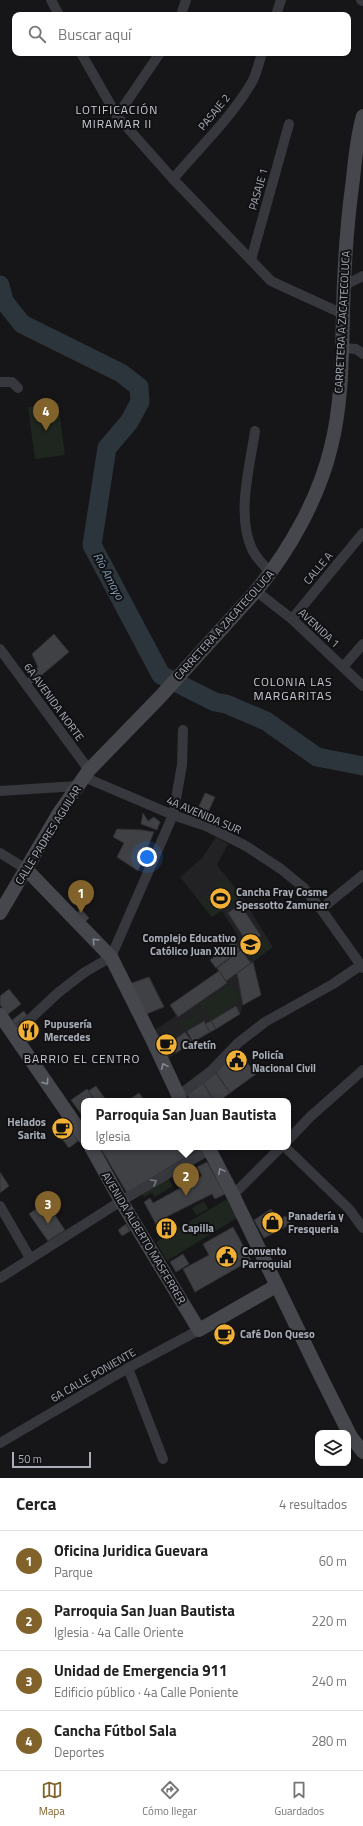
<!DOCTYPE html>
<html lang="es">
<meta charset="utf-8">
<style>
:root{--surface:#fff;--page:#f2f2f2;--text:#222;--muted:#767676;--line:#e0e0e0;--accent:#80622a}
body{margin:0;font-family:"Titillium Web",sans-serif;background:var(--page);color:var(--text)}
.controls{position:absolute;right:12px;bottom:12px;display:grid;overflow:hidden;border-radius:8px;box-shadow:0 1px 3px #0004}
.controls button{width:36px;height:36px;display:grid;place-items:center;padding:0;border:0;border-bottom:1px solid var(--line);background:var(--surface);color:var(--text);font:20px sans-serif}
.scale{position:absolute;left:12px;bottom:10px;width:79px;box-sizing:border-box;padding-left:4px;border:2px solid #a8adb8;border-top:0;font-size:11px;line-height:14px;white-space:nowrap;color:#a8adb8;-webkit-text-stroke:3px #111113;paint-order:stroke}
.you{position:absolute;left:147px;top:857px;width:14px;height:14px;margin:-10px;border:3px solid #fff;border-radius:50%;background:#1a73e8;box-shadow:0 0 0 6px #1a73e833}
.badge{display:grid;place-items:center;width:26px;height:26px;border-radius:50%;background:var(--accent);color:#fff;font-size:13px;font-weight:700}
.pin{position:absolute;translate:-50% -33px;filter:drop-shadow(0 1px 2px #0008)}
.pin::after{content:'';position:absolute;top:21px;width:14px;height:12px;background:inherit;clip-path:polygon(0 0,100% 0,50% 100%)}
.popup{position:absolute;left:81px;top:1098px;width:210px;height:52px;box-sizing:border-box;display:grid;place-content:center;border-radius:8px;background:var(--surface);filter:drop-shadow(0 1px 3px #0005);font-size:13px;white-space:nowrap;color:var(--muted)}
.popup b{font-size:15px;color:var(--text)}
.popup::after{content:'';position:absolute;left:50%;top:100%;margin-left:-8px;border:8px solid transparent;border-top-color:var(--surface)}
.list{margin:0;padding:0;list-style:none}
h2{display:flex;justify-content:space-between;align-items:center;height:52px;margin:0;padding:0 16px;font-size:17px}
h2 small{font-size:13px;font-weight:400;color:var(--muted)}
.list li{display:grid;grid-template-columns:26px 1fr auto;gap:12px;align-items:center;box-sizing:border-box;height:60px;padding:0 16px;border-top:1px solid var(--line)}
.list b{display:block;font-size:15px;white-space:nowrap}
.list p{margin:0;font-size:13px;white-space:nowrap;color:var(--muted)}
.list em{font-size:13px;font-style:normal;color:var(--muted)}
.icon{flex:none;width:22px;height:22px;fill:none;stroke:currentColor;stroke-width:2;stroke-linecap:round;stroke-linejoin:round}
.map{position:relative;flex:none;width:363px;height:1478px;overflow:hidden}
.search{position:absolute;background:var(--surface);box-shadow:0 1px 3px #0004;left:12px;right:12px;top:12px;height:44px;display:flex;align-items:center;gap:10px;box-sizing:border-box;padding:0 14px;border-radius:8px;color:var(--muted);font-size:15px}
.sheet{height:292px;background:var(--surface)}
nav{display:flex;justify-content:space-around;align-items:center;box-sizing:border-box;height:56px;border-top:1px solid var(--line);background:var(--surface);font-size:11px;color:var(--muted)}
nav a{display:grid;justify-items:center;gap:2px}
nav .on{color:var(--accent)}
.map>svg:first-child{display:block}
.built{fill:#222225}
.green{fill:#1e261f}
.lines{fill:none;stroke-linecap:round;stroke-linejoin:round}
.river{stroke:#2c353c;stroke-width:19}
.building{fill:#404145;stroke:#303034}
.street{stroke:#37383d;stroke-width:10}
.secondary{stroke:#45474d;stroke-width:14}
.oneway{stroke:#858993}
.oneway2{stroke:#757881}
.labels{text-anchor:middle;dominant-baseline:central;stroke-width:4;stroke-linejoin:round;paint-order:stroke}
.street-label{font-size:11px;fill:#a8adb8;stroke:#111113}
.poi-label{font-size:11px;font-weight:bold;fill:#a8adb8;stroke:#111113;text-anchor:start}
.neighbourhood-label{font-size:12px;letter-spacing:1px;fill:#c9ccd4;stroke:#111113}
.water-label{font-size:12px;font-style:italic;fill:#7f9bb3;stroke:#111113}
</style>
<div class="map">
<svg width="363" height="1478" viewBox="0 0 363 1478">
<rect width="100%" height="100%" fill="#161618"/>
<path class="built" d="M216 837 228 844 217 865 241 895 273 947 253 962 261 995 243 1005 240 1014 169 1058 153 1031 176 1016 170 1005 219 971 210 960 234 942 238 936 222 911 212 917 180 877 203 857Z"/>
<g class="green">
<path d="M58 403 65 455 35 459 28 407Z"/>
<path d="M227 879 241 895 212 917 199 901Z"/>
<path d="M265 937 271 947 253 960 246 949Z"/>
<path d="M231 984 241 1000 210 1020 200 1004Z"/>
<path d="M197 1014 201 1020 186 1029 182 1023Z"/>
<path d="M193 1164 196 1169 188 1174 189 1177 179 1183 174 1175Z"/>
<path d="M168 1178 173 1186 155 1197 152 1193 144 1197 142 1194Z"/>
<path d="M227 1199 237 1218 167 1261 156 1242Z"/>
<path d="M204 1201 208 1209 196 1215 192 1208Z"/>
</g>
<g class="lines">
<path class="river" d="M0 285 4 301 22 324 121 373 139 387 140 402 129 422 107 448 92 545 161 675 215 702 226 704 266 721 317 757 363 766"/>
</g>
<g class="building">
<path d="M54 634 69 652 31 684 27 679 38 667 32 654Z"/>
<path d="M205 793 215 797 205 819 195 815Z"/>
<path d="M143 813 148 821 154 817 160 822 157 830 141 824Z"/>
<path d="M117 829 142 830 154 832 138 871 117 857 124 843 113 837Z"/>
<path d="M240 904 261 936 248 944 228 913Z"/>
<path d="M81 909 89 918 84 923 75 914Z"/>
<path d="M234 941 240 950 216 968 210 960Z"/>
<path d="M241 950 251 963 226 981 217 968Z"/>
<path d="M253 962 261 995 243 1005 237 973Z"/>
<path d="M219 971 227 983 178 1017 170 1005Z"/>
<path d="M149 977 164 1007 144 1015 129 984Z"/>
<path d="M9 989 21 1004 7 1015 0 1005V996Z"/>
<path d="M236 1006 240 1014 216 1029 211 1021Z"/>
<path d="M24 1011 27 1016 16 1025 12 1020Z"/>
<path d="M204 1021 210 1032 193 1042 187 1031Z"/>
<path d="M211 1021 216 1029 210 1032 205 1024Z"/>
<path d="M35 1023 37 1027 24 1037 21 1033Z"/>
<path d="M185 1032 192 1042 176 1053 170 1043Z"/>
<path d="M237 1049 256 1074 230 1093 216 1073Z"/>
<path d="M216 1073 230 1093 219 1101H214L203 1083Z"/>
<path d="M203 1083 214 1101H191L187 1095Z"/>
<path d="M96 1086 106 1100 104 1101H95L88 1091Z"/>
<path d="M87 1089 95 1101H84V1118L71 1100Z"/>
<path d="M139 1093 145 1101H127Z"/>
<path d="M65 1122 68 1127 59 1134 55 1129Z"/>
<path d="M68 1127 72 1131 62 1138 59 1134Z"/>
<path d="M73 1133 78 1141 69 1148 63 1140Z"/>
<path d="M104 1147H201V1148L127 1193 101 1149Z"/>
<path d="M207 1162 225 1194 215 1199 212 1194 162 1219 165 1224 158 1228 144 1202 150 1198 153 1203 202 1176 197 1167Z"/>
<path d="M0 1172 9 1186 0 1193Z"/>
<path d="M46 1202 65 1230 48 1241 29 1214Z"/>
<path d="M271 1209 278 1220 286 1216 291 1224 264 1238 254 1220Z"/>
<path d="M170 1221 175 1229 165 1236 159 1227Z"/>
<path d="M126 1224 130 1231 122 1236 118 1230Z"/>
<path d="M233 1227 251 1260 195 1292 183 1269 209 1255 203 1244Z"/>
<path d="M183 1254 189 1264 176 1272 170 1262Z"/>
<path d="M224 1323 234 1338 225 1344 216 1329Z"/>
</g>
<g class="lines">
<g class="street">
<path d="M51 0 59 15"/>
<path d="M361 0 363 1"/>
<path d="M181 15 186 0"/>
<path d="M276 15 281 0"/>
<path d="M81 53 117 116 173 179 271 281 343 314"/>
<path d="M117 116 160 53"/>
<path d="M173 179C199 148 232 117 252 82 257 73 259 62 262 53"/>
<path d="M251 260 289 124"/>
<path d="M343 286 363 276"/>
<path d="M343 348 356 349 363 354"/>
<path d="M0 382H12L18 388"/>
<path d="M255 431C250 466 236 515 252 549 256 558 264 566 271 573"/>
<path d="M256 591 292 619 363 686"/>
<path d="M292 619 363 533"/>
<path d="M0 649 89 770"/>
<path d="M343 667 363 644"/>
<path d="M84 777 173 815 206 826 246 846 281 869 303 887 321 909 363 968"/>
<path d="M0 791 77 786"/>
<path d="M0 853 26 869"/>
<path d="M321 909 363 875"/>
<path d="M11 1032 30 1019 59 992 85 972 111 957 173 815 182 765 183 730"/>
<path d="M178 1096 211 1071 238 1043 265 1022 333 984 361 965"/>
<path d="M288 1140 311 1116 363 1070"/>
<path d="M285 1147 349 1209 363 1228"/>
<path d="M233 1195 281 1147"/>
<path d="M0 1206 30 1258"/>
<path d="M0 1278 121 1201 209 1150"/>
<path d="M128 1368 163 1459"/>
<path d="M0 1443 128 1368 199 1330"/>
</g>
<g class="secondary">
<path d="M26 869 111 957 152 1039 181 1101"/>
<path d="M0 913 59 813 89 770 160 697 256 591C289 551 319 498 331 447 342 404 342 356 343 312 344 267 347 223 353 179 355 158 357 137 363 116"/>
<path d="M0 1015 84 1137"/>
<path d="M91 1147 121 1201 199 1330 276 1286"/>
<path d="M208 1147 233 1195 322 1379 351 1437 363 1452"/>
</g>
</g>
<defs><path id="oneway-chevron" d="M-2-3.5L2.5 0L-2 3.5" fill="none" stroke-width="1.6" stroke-linecap="round" stroke-linejoin="round"/></defs>
<g class="oneway">
<use href="#oneway-chevron" transform="translate(95 941) rotate(-134)"/>
<use href="#oneway-chevron" transform="translate(164 1066) rotate(-114)"/>
<use href="#oneway-chevron" transform="translate(46 1082) rotate(55)"/>
<use href="#oneway-chevron" transform="translate(221 1171) rotate(-118)"/>
</g>
<use class="oneway2" href="#oneway-chevron" transform="translate(154 1182) rotate(-30)"/>
<defs>
<symbol id="stadium-disc" viewBox="-11 -11 22 22"><circle r="9.5" fill="#f2b134" stroke="#111113"/><path d="M0-5a6.5 5 0 1 0 0 10a6.5 5 0 1 0 0-10ZM-3.5-1.8h7v3.6h-7Z" fill="#111"/></symbol>
<symbol id="school-disc" viewBox="-11 -11 22 22"><circle r="9.5" fill="#f2b134" stroke="#111113"/><path d="M0-5L7-2L0 1L-7-2ZM-4 1L0 2.5L4 1V4Q0 6-4 4Z" fill="#111"/></symbol>
<symbol id="restaurant-disc" viewBox="-11 -11 22 22"><circle r="9.5" fill="#f2b134" stroke="#111113"/><path d="M-5-6h1v4h1v-4h1v4h1v-4h1v5L-1.5 .5V6h-2V.5L-5-1ZM5-6V6H3V1.5H1.5Q1.5-4 5-6Z" fill="#111"/></symbol>
<symbol id="cafe-disc" viewBox="-11 -11 22 22"><circle r="9.5" fill="#f2b134" stroke="#111113"/><path d="M-5.5-4.5H6V0H3Q3 3.5 0 3.5H-2.5Q-5.5 3.5-5.5 0ZM3-3.2v2h1.7v-2ZM-6 4.5H4V6H-6Z" fill="#111"/></symbol>
<symbol id="civic-disc" viewBox="-11 -11 22 22"><circle r="9.5" fill="#f2b134" stroke="#111113"/><path d="M-.6-6.5H3V-4.5H.6V-3L4-1V1h2V6H-6V1h2V-1L-.6-3ZM-1.2 2.5V6h2.4V2.5Z" fill="#111"/></symbol>
<symbol id="shop-disc" viewBox="-11 -11 22 22"><circle r="9.5" fill="#f2b134" stroke="#111113"/><path d="M-5-2.5h2.3a2.7 3.5 0 0 1 5.4 0H5L5.5 6h-11ZM-1.5-2.5h3a1.5 2.3 0 0 0-3 0Z" fill="#111"/></symbol>
<symbol id="building-disc" viewBox="-11 -11 22 22"><circle r="9.5" fill="#f2b134" stroke="#111113"/><path d="M-4-6H4V6H1V3H-1V6H-4ZM-2.5-4.3h1.7v1.8h-1.7ZM.8-4.3h1.7v1.8H.8ZM-2.5-1h1.7V.8h-1.7ZM.8-1h1.7V.8H.8Z" fill="#111"/></symbol>
</defs>
<g fill-rule="evenodd">
<use href="#stadium-disc" x="208" y="886" width="25" height="25"/>
<use href="#school-disc" x="238" y="932" width="25" height="25"/>
<use href="#restaurant-disc" x="16" y="1018" width="25" height="25"/>
<use href="#cafe-disc" x="154" y="1032" width="25" height="25"/>
<use href="#civic-disc" x="224" y="1048" width="25" height="25"/>
<use href="#cafe-disc" x="50" y="1116" width="25" height="25"/>
<use href="#shop-disc" x="260" y="1210" width="25" height="25"/>
<use href="#building-disc" x="154" y="1216" width="25" height="25"/>
<use href="#civic-disc" x="214" y="1244" width="25" height="25"/>
<use href="#cafe-disc" x="212" y="1322" width="25" height="25"/>
</g>
<g class="labels">
<g class="street-label">
<text transform="translate(214 112) rotate(-51)">PASAJE 2</text>
<text transform="translate(258 189) rotate(-74)">PASAJE 1</text>
<text transform="translate(342 322) rotate(-87)">CARRETERA A ZACATECOLUCA</text>
<text transform="translate(318 568) rotate(-50)">CALLE A</text>
<text transform="translate(224 625) rotate(-48)">CARRETERA A ZACATECOLUCA</text>
<text transform="translate(319 628) rotate(43)">AVENIDA 1</text>
<text transform="translate(54 702) rotate(54)">6A AVENIDA NORTE</text>
<text transform="translate(204 815) rotate(23)">4A AVENIDA SUR</text>
<text transform="translate(48 835) rotate(-58)">CALLE PADRES AGUILAR</text>
<text transform="translate(144 1238) rotate(59)">AVENIDA ALBERTO MASFERRER</text>
<text transform="translate(93 1375) rotate(-30)">6A CALLE PONIENTE</text>
</g>
<g class="poi-label">
<text x="236" y="892">Cancha Fray Cosme<tspan x="236" dy="13">Spessotto Zamuner</tspan></text>
<text x="236" y="938" text-anchor="end">Complejo Educativo<tspan x="236" dy="13">Católico Juan XXIII</tspan></text>
<text x="44" y="1024">Pupusería<tspan x="44" dy="13">Mercedes</tspan></text>
<text x="182" y="1045">Cafetín</text>
<text x="252" y="1055">Policía<tspan x="252" dy="13">Nacional Civil</tspan></text>
<text x="46" y="1122" text-anchor="end">Helados<tspan x="46" dy="13">Sarita</tspan></text>
<text x="288" y="1216">Panadería y<tspan x="288" dy="13">Fresqueria</tspan></text>
<text x="182" y="1228">Capilla</text>
<text x="242" y="1251">Convento<tspan x="242" dy="13">Parroquial</tspan></text>
<text x="240" y="1334">Café Don Queso</text>
</g>
<g class="neighbourhood-label">
<text x="117" y="109">LOTIFICACIÓN<tspan x="117" dy="14">MIRAMAR II</tspan></text>
<text x="293" y="681">COLONIA LAS<tspan x="293" dy="14">MARGARITAS</tspan></text>
<text x="82" y="1058">BARRIO EL CENTRO</text>
</g>
<g class="water-label">
<text transform="translate(109 576) rotate(62)">Río Amayo</text>
</g>
</g>
</svg>
<div class="controls">
<button><svg class="icon" aria-label="layers" viewBox="0 0 24 24"><path d="M12 4l9 5-9 5-9-5zM3 14l9 5 9-5"/></svg></button>
</div>
<div class="scale">50 m</div>
<div class="you"></div>
<div class="pin badge" style="left:81px;top:913px">1</div>
<div class="pin badge" style="left:186px;top:1196px">2</div>
<div class="popup"><b>Parroquia San Juan Bautista</b>Iglesia</div>
<div class="pin badge" style="left:48px;top:1224px">3</div>
<div class="pin badge" style="left:46px;top:431px">4</div>
<div class="search"><svg class="icon" aria-label="search" viewBox="0 0 24 24"><circle cx="10" cy="10" r="6"/><path d="M15 15l6 6"/></svg>Buscar aquí</div>
</div>
<section class="sheet">
<h2>Cerca<small>4 resultados</small></h2>
<ul class="list">
<li><span class="badge">1</span><div><b>Oficina Juridica Guevara</b><p>Parque</p></div><em>60 m</em></li>
<li><span class="badge">2</span><div><b>Parroquia San Juan Bautista</b><p>Iglesia · 4a Calle Oriente</p></div><em>220 m</em></li>
<li><span class="badge">3</span><div><b>Unidad de Emergencia 911</b><p>Edificio público · 4a Calle Poniente</p></div><em>240 m</em></li>
<li><span class="badge">4</span><div><b>Cancha Fútbol Sala</b><p>Deportes</p></div><em>280 m</em></li>
</ul>
</section>
<nav>
<a class="on"><svg class="icon" aria-label="map" viewBox="0 0 24 24"><path d="M3 6l6-2 6 2 6-2v14l-6 2-6-2-6 2zM9 4v14M15 6v14"/></svg>Mapa</a>
<a><svg class="icon" aria-label="directions" viewBox="0 0 24 24"><path d="M12 3l9 9-9 9-9-9zM9 14v-3h6M13 9l2 2-2 2"/></svg>Cómo llegar</a>
<a><svg class="icon" aria-label="saved" viewBox="0 0 24 24"><path d="M7 4h10v16l-5-4-5 4z"/></svg>Guardados</a>
</nav>
